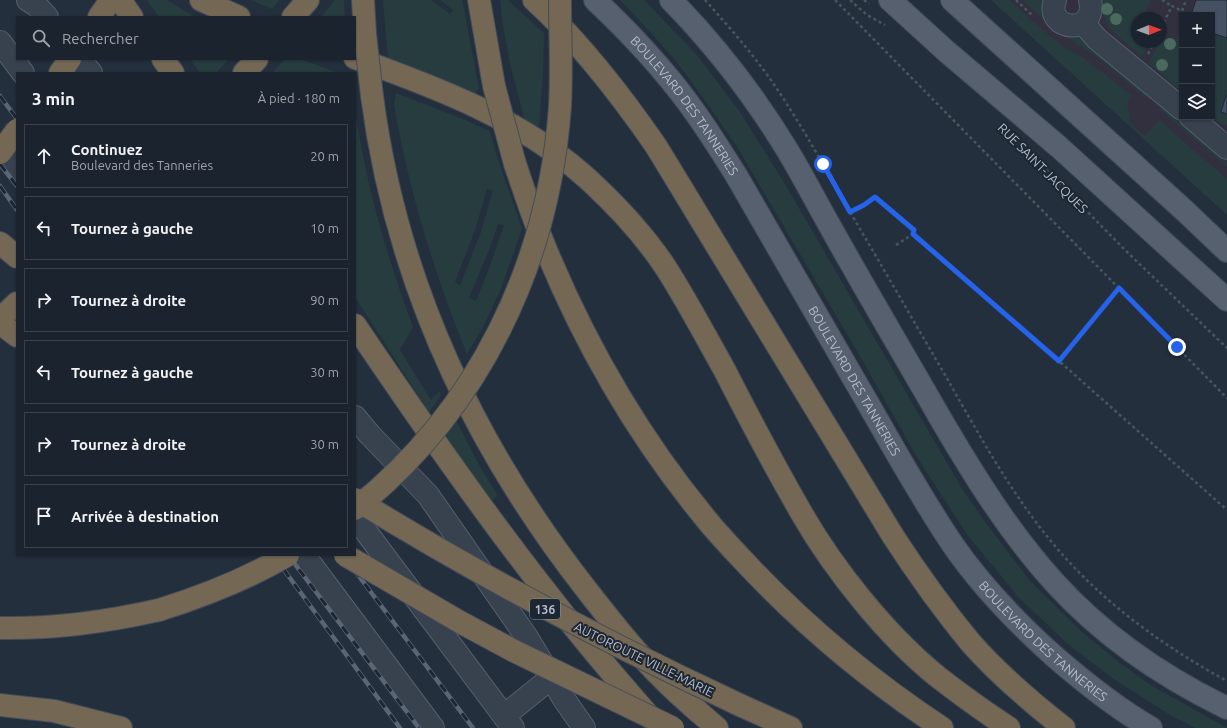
<!DOCTYPE html>
<html lang="fr">
<meta charset="utf-8">
<style>
:root{--surface:#1b232e;--page:#242b36;--text:#f1f3f6;--muted:#a0a4aa;--line:#39404a}
body{margin:0;font-family:Ubuntu,sans-serif;background:var(--page);color:var(--text)}
.controls{position:absolute;right:12px;top:12px;display:grid;overflow:hidden;border-radius:0px;box-shadow:0 1px 3px #0004}
.controls button{width:36px;height:36px;display:grid;place-items:center;padding:0;border:0;border-bottom:1px solid var(--line);background:var(--surface);color:var(--text);font:20px sans-serif}
.compass{position:absolute;left:1131px;top:12px;width:36px;height:36px;border-radius:50%;background:var(--surface);box-shadow:0 1px 3px #0004;rotate:89deg}
.stop{position:absolute;width:12px;height:12px;margin:-9px;border:3px solid #2563eb;border-radius:50%;background:#fff}
.stop.end{background:#2563eb;border-color:#fff;box-shadow:0 1px 4px #0008}
.list{margin:0;padding:0;list-style:none}
h2{display:flex;justify-content:space-between;align-items:center;height:52px;margin:0;padding:0 16px;font-size:17px}
h2 small{font-size:13px;font-weight:400;color:var(--muted)}
.list li{display:grid;grid-template-columns:26px 1fr auto;gap:12px;align-items:center;box-sizing:border-box;height:64px;margin:0 8px 8px;padding:0 8px;border:1px solid var(--line);border-radius:0px}
.list b{display:block;font-size:15px;white-space:nowrap}
.list p{margin:0;font-size:13px;white-space:nowrap;color:var(--muted)}
.list em{font-size:13px;font-style:normal;color:var(--muted)}
.icon{flex:none;width:22px;height:22px;fill:none;stroke:currentColor;stroke-width:2;stroke-linecap:round;stroke-linejoin:round}
.map{position:relative;flex:none;width:1227px;height:728px;overflow:hidden}
.search{position:absolute;background:var(--surface);box-shadow:0 1px 3px #0004;left:16px;top:16px;width:340px;height:44px;display:flex;align-items:center;gap:10px;box-sizing:border-box;padding:0 14px;border-radius:0px;color:var(--muted);font-size:15px}
.panel{position:absolute;background:var(--surface);box-shadow:0 1px 3px #0004;left:16px;top:72px;width:340px;height:484px;border-radius:0px}
.map>svg:first-child{display:block}
.medical{fill:#32303f;fill-rule:evenodd}
.green{fill:#263c3f;fill-rule:evenodd}
.building{fill:#455162;stroke:#1f2835}
.lines{fill:none;stroke-linecap:round;stroke-linejoin:round}
.minor-casing{stroke:#565f6c;stroke-width:24}
.major-casing{stroke:#414a57;stroke-width:24}
.highway-casing{stroke:#434c59;stroke-width:24}
.path{stroke:#44595c;stroke-width:2.5;stroke-dasharray:3 3;stroke-linecap:butt}
.minor{stroke:#38414e;stroke-width:22}
.major{stroke:#56606e;stroke-width:22}
.highway{stroke:#746855;stroke-width:22}
.rail-casing{stroke:#5a6575;stroke-width:4.5}
.rail{stroke:#1d2633;stroke-width:3;stroke-dasharray:9;stroke-linecap:butt}
.highway-bridge-casing{stroke:#434c59;stroke-width:24;stroke-linecap:butt}
.highway-bridge{stroke:#746855;stroke-width:22}
.tree{fill:#4b6a5d}
.route{stroke:#2563eb;stroke-width:5}
.labels{text-anchor:middle;dominant-baseline:central;stroke-width:4;stroke-linejoin:round;paint-order:stroke}
.shield{fill:#1d2633;stroke:#878f9c;stroke-width:1}
.shield-label{font-size:12px;font-weight:bold;fill:#b4bcc9}
.street-label{font-size:13px;fill:#b4bcc9;stroke:#1d2633}
</style>
<div class="map">
<svg width="1227" height="728" viewBox="0 0 1227 728">
<rect width="100%" height="100%" fill="#242f3e"/>
<path class="medical" d="M991 0H1227V215L1077 78ZM1182 15H1212V117H1182ZM1137 18H1161V42H1137Z"/>
<g class="green">
<path d="M147 0H167L195 17H159Z"/>
<path d="M251 0H280L272 9Z"/>
<path d="M335 0H344L345 17H321Z"/>
<path d="M383 0H431L450 14 453 10 440 0H462L479 88 475 95 388 58Z"/>
<path d="M500 0H508L544 33 543 73 539 130 525 121 510 63 503 26Z"/>
<path d="M620 0H644L697 55 740 112 785 184 961 487 986 523 1030 581 1082 632 1115 659 1149 684 1227 728H1195L1170 715 1115 680 1069 645 1019 598 993 566 968 536 918 459 861 358 736 145 696 88 675 60 652 34Z"/>
<path d="M991 0H1009L1052 38 1062 46 1084 58 1132 96 1127 103 1130 122 1145 136 1159 120 1227 179V215Z"/>
<path d="M1022 0H1041L1073 34 1078 37 1147 95 1145 97 1097 57 1056 30Z"/>
<path d="M1102 0H1151L1142 18H1137V42H1149L1142 57 1108 27 1103 14Z"/>
<path d="M1181 29H1182V91L1149 63 1159 42H1161V38L1163 33 1166 34 1165 39 1175 43Z"/>
<path d="M1212 33 1227 38V95L1221 111 1227 114V123L1225 126 1212 116Z"/>
<path d="M190 59H229L216 73H200Z"/>
<path d="M285 59H300L339 73H272Z"/>
<path d="M396 93 458 117 490 131 496 154 522 229 500 291 482 329 467 354C434 273 409 191 394 105ZM487 189 493 190 481 232 460 285 455 282 475 230ZM498 224 504 225 490 266 476 301 469 298 489 250Z"/>
<path d="M1162 107 1227 163V167L1159 109Z"/>
<path d="M355 110C366 185 387 257 413 327L400 350 431 400 440 391 441 395 429 412 355 297Z"/>
<path d="M456 420 479 465 498 496 492 500 445 436Z"/>
</g>
<g class="building">
<path d="M1196 0H1227V38L1212 33V15H1191Z"/>
<path d="M1226 95H1227V114L1221 112Z"/>
</g>
<g class="lines">
<defs>
<g id="minor">
<path d="M28 0 36 5 47 17"/>
<path d="M1055 0C1044 32 1098 36 1090 0"/>
<path d="M1083 23 1097 39 1182 109"/>
<path d="M0 42 23 73"/>
<path d="M80 59 91 73"/>
<path d="M1191 117 1227 148"/>
<path d="M0 148 17 170"/>
<path d="M355 417 370 435 428 495 526 636 564 699 584 728"/>
<path d="M355 517 513 728"/>
<path d="M304 555 433 728"/>
<path d="M504 716 551 678"/>
</g>
<g id="major">
<path id="s1" d="M595 0C629 32 661 66 689 104 706 127 721 151 736 175 777 246 818 317 859 388 890 441 919 495 953 545 982 587 1017 623 1055 657 1085 683 1116 708 1151 728"/>
<path d="M671 0C715 45 753 94 786 148 802 174 816 202 831 228 866 291 903 353 939 416 973 474 1008 531 1054 582 1102 635 1163 677 1227 708"/>
<path d="M890 0 946 51 1059 147 1227 300"/>
<path d="M952 0 1185 211 1227 251"/>
</g>
<g id="highway">
<path d="M120 0 132 17"/>
<path d="M201 0 239 17"/>
<path d="M363 0 365 34"/>
<path d="M479 0 494 86"/>
<path d="M534 0C581 43 620 94 656 146L893 536C917 573 942 608 970 642 998 674 1031 702 1064 728"/>
<path d="M99 17 111 0"/>
<path d="M293 17 308 0"/>
<path d="M355 58C438 88 524 120 590 181 618 207 645 236 666 268 687 301 705 335 724 369 749 418 775 467 802 514 835 571 887 636 938 677 961 695 985 712 1009 728"/>
<path d="M163 59 173 73"/>
<path d="M60 73 70 59"/>
<path d="M244 73 257 59"/>
<path d="M372 96C396 280 472 443 586 589 611 621 636 653 665 681 682 698 700 713 717 728"/>
<path d="M515 164C525 193 535 224 547 252 587 348 640 439 706 519 717 533 729 545 740 557 800 622 868 679 942 728"/>
<path d="M0 243 17 257"/>
<path d="M0 319 17 303"/>
<path d="M0 323 17 336"/>
<path d="M355 325C447 461 542 596 651 718"/>
<path d="M0 628C54 629 106 622 159 610"/>
<path d="M0 705 54 711 121 728"/>
<path d="M742 706 791 728"/>
</g>
</defs>
<use href="#minor" class="minor-casing"/>
<use href="#major" class="major-casing"/>
<use href="#highway" class="highway-casing"/>
<g class="path">
<path d="M705 0C732 30 759 61 781 95 806 133 828 173 850 212 882 266 913 320 945 375 977 431 1009 490 1050 540 1098 599 1161 645 1227 681"/>
<path d="M835 0 1227 398"/>
<path d="M850 0 867 15 885 25"/>
<path d="M864 0 869 4"/>
<path d="M1016 0 1033 16"/>
<path d="M1162 0 1172 6"/>
<path d="M1161 28 1172 6 1182 11 1186 0"/>
<path d="M1148 54 1154 42"/>
<path d="M1021 144 1124 249 1227 348"/>
<path d="M850 212 864 205 875 197 914 230 913 234"/>
<path d="M896 245 913 234 988 298 1227 510"/>
<path d="M1059 361 1119 288"/>
</g>
<use href="#minor" class="minor"/>
<use href="#major" class="major"/>
<use href="#highway" class="highway"/>
<defs>
<g id="rail">
<path d="M0 96 17 119"/>
<path d="M0 164 17 186"/>
<path d="M0 186 17 210"/>
<path d="M273 555 400 728"/>
<path d="M288 555 419 728"/>
<path d="M343 555 473 728"/>
</g>
</defs>
<use href="#rail" class="rail-casing"/>
<use href="#rail" class="rail"/>
<defs>
<g id="highway-bridge">
<path d="M365 34 372 96"/>
<path d="M494 86 515 164"/>
<path d="M0 153 17 130"/>
<path d="M355 499C480 576 609 644 742 706"/>
<path d="M355 509C479 410 549 263 560 106 562 71 560 35 560 0"/>
<path d="M345 555 460 622 514 651 673 728"/>
<path d="M159 610C204 596 247 579 288 555"/>
</g>
</defs>
<use href="#highway-bridge" class="highway-bridge-casing"/>
<use href="#highway-bridge" class="highway-bridge"/>
</g>
<g class="tree">
<circle cx="1107" cy="9" r="6"/>
<circle cx="1116" cy="19" r="6"/>
<circle cx="1170" cy="44" r="6"/>
<circle cx="1162" cy="65" r="6"/>
</g>
<g class="lines">
<path class="route" d="M823 164 850 212 864 205 875 197 914 230 913 234 1059 361 1119 288 1177 347"/>
</g>
<g class="labels">
<rect class="shield" x="530" y="599" width="30" height="20" rx="3"/>
<g class="shield-label">
<text x="545" y="609">136</text>
</g>
<g class="street-label">
<text stroke="none"><textPath href="#s1" startOffset="139">BOULEVARD DES TANNERIES</textPath></text>
<text transform="translate(1043 168) rotate(45)">RUE SAINT-JACQUES</text>
<text stroke="none"><textPath href="#s1" startOffset="463">BOULEVARD DES TANNERIES</textPath></text>
<text stroke="none"><textPath href="#s1" startOffset="787">BOULEVARD DES TANNERIES</textPath></text>
<text transform="translate(644 659) rotate(26)">AUTOROUTE VILLE-MARIE</text>
</g>
</g>
</svg>
<div class="controls">
<button>+</button>
<button>−</button>
<button><svg class="icon" aria-label="layers" viewBox="0 0 24 24"><path d="M12 4l9 5-9 5-9-5zM3 14l9 5 9-5"/></svg></button>
</div>
<svg class="compass" viewBox="-18 -18 36 36"><path d="M0-13l5 13h-10z" fill="#e53935"/><path d="M0 13l5-13h-10z" fill="#a0a4aa"/></svg>
<div class="stop" style="left:823px;top:164px"></div>
<div class="stop end" style="left:1177px;top:347px"></div>
<div class="search"><svg class="icon" aria-label="search" viewBox="0 0 24 24"><circle cx="10" cy="10" r="6"/><path d="M15 15l6 6"/></svg>Rechercher</div>
<section class="panel">
<h2>3 min<small>À pied · 180 m</small></h2>
<ul class="list">
<li><svg class="icon" aria-label="ahead" viewBox="0 0 24 24"><path d="M12 20V5M6 11l6-6 6 6"/></svg><div><b>Continuez</b><p>Boulevard des Tanneries</p></div><em>20 m</em></li>
<li><svg class="icon" aria-label="left" viewBox="0 0 24 24"><path d="M17 20v-9H6M10 6l-5 5 5 5"/></svg><div><b>Tournez à gauche</b></div><em>10 m</em></li>
<li><svg class="icon" aria-label="right" viewBox="0 0 24 24"><path d="M7 20v-9h11M14 6l5 5-5 5"/></svg><div><b>Tournez à droite</b></div><em>90 m</em></li>
<li><svg class="icon" aria-label="left" viewBox="0 0 24 24"><path d="M17 20v-9H6M10 6l-5 5 5 5"/></svg><div><b>Tournez à gauche</b></div><em>30 m</em></li>
<li><svg class="icon" aria-label="right" viewBox="0 0 24 24"><path d="M7 20v-9h11M14 6l5 5-5 5"/></svg><div><b>Tournez à droite</b></div><em>30 m</em></li>
<li><svg class="icon" aria-label="arrive" viewBox="0 0 24 24"><path d="M6 21V4h12l-3 4 3 4H6"/></svg><div><b>Arrivée à destination</b></div></li>
</ul>
</section>
</div>
